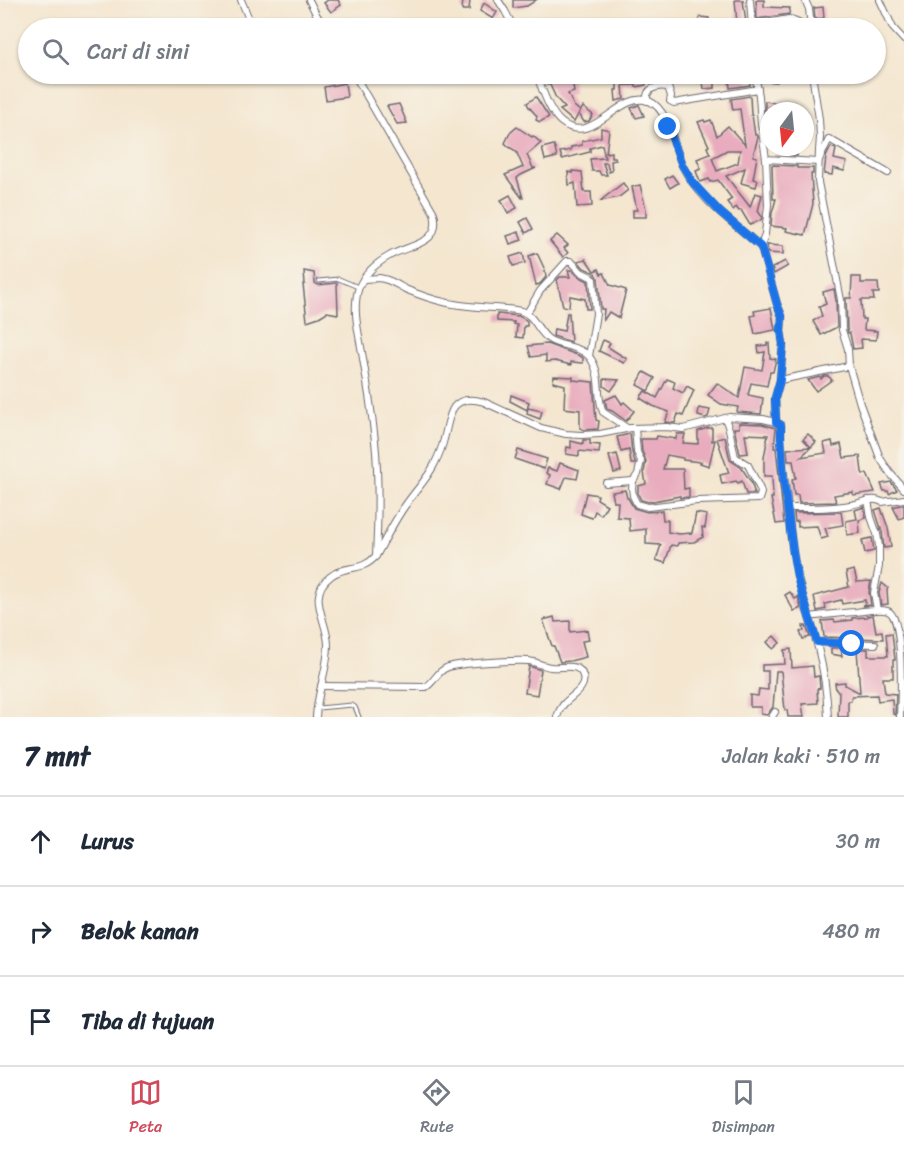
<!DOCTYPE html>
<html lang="id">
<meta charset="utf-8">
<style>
:root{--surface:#fff;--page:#f6f6f7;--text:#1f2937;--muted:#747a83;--line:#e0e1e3;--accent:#d1495b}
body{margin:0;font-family:Sriracha,sans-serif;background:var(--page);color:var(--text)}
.compass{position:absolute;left:760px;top:102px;width:54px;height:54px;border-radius:50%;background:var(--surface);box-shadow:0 2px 4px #0004;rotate:195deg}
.stop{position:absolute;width:18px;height:18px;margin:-14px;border:4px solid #1a73e8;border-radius:50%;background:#fff}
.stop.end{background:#1a73e8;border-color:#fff;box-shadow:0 2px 6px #0008}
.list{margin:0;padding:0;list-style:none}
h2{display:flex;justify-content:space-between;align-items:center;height:78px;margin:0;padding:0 24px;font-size:26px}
h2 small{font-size:20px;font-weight:400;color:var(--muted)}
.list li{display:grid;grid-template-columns:39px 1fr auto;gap:18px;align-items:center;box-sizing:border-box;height:90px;padding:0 24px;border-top:2px solid var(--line)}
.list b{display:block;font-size:22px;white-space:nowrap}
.list em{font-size:20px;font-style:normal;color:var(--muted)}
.icon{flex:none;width:33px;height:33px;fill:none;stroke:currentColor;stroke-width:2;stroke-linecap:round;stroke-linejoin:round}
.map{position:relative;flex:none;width:904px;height:717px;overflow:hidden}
.search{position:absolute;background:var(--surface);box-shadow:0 2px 4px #0004;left:18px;right:18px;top:18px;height:66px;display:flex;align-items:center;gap:15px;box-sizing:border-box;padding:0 21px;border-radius:33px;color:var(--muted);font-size:22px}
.sheet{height:348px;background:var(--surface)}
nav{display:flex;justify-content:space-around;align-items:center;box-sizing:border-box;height:84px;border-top:2px solid var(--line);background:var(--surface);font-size:16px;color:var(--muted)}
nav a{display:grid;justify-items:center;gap:3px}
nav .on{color:var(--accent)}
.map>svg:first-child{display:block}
.building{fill:#e8acbe;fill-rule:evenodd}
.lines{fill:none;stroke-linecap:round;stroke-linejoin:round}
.lane-casing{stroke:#6c676f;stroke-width:5}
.street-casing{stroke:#6c676f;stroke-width:8}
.lane{stroke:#fff;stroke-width:3}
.street{stroke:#fff;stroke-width:6}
.route{stroke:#1a73e8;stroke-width:8}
</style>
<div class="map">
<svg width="904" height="717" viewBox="0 0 904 717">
<rect width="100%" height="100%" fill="#f7f3e8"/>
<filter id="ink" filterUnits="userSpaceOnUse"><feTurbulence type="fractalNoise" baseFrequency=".0167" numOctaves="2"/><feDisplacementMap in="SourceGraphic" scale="12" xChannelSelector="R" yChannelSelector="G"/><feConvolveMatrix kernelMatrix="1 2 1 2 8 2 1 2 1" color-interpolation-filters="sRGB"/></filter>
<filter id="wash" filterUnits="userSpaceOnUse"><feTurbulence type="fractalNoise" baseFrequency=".008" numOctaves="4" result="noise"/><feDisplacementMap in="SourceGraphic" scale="24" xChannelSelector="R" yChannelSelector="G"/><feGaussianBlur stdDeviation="1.35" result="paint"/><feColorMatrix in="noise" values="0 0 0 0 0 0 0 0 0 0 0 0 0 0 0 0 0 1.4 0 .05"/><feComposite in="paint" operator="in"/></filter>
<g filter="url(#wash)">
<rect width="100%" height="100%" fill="#f4e6cf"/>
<g id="blocks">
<g class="building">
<path d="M328 0H338L341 5 331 12 324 3Z"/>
<path d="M463 0H470L469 10H462Z"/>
<path d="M513 0H536L527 6 513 8Z"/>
<path d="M735 0H743L746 23 744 24H737Z"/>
<path d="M756 0H764V7L790 8 789 14 757 19Z"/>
<path d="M484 3 497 12 493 19 480 11Z"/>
<path d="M823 7 824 18 815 19 814 8Z"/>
<path d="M700 17 709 18 707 28 698 27Z"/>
<path d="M503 21 504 28H484V27Z"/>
<path d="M544 74H571L574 92 568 94 574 106 580 111 574 122 560 110 565 108 556 98 550 85H547Z"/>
<path d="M617 74H621L622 76H631L630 74H643L646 85 636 87V85H623L624 99 616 101 615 90H617Z"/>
<path d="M725 74H747L748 79H750V85L730 88 729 79 719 81 717 75Z"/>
<path d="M761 74 776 75 777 82 762 81Z"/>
<path d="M715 81V88L704 89 703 82Z"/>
<path d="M345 83 347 97 326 100 324 87Z"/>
<path d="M750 96 751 115H752L755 135H757L758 137 753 156 757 157 753 179 758 180 756 187 741 183 745 168 726 176 750 207 755 193 762 195 758 211 762 217 761 220 750 225 741 210 739 211 736 207 733 210 727 202 732 199 718 180 710 182 709 179 700 182 696 171 701 169 697 159 710 154 707 147 709 146 698 122 704 120 705 122 711 120 717 136 728 126 745 145 740 109 733 110 731 99ZM727 150H740L738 163 717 171 712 158Z"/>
<path d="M536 97 549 117 540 122 536 120 537 116 529 107 527 103Z"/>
<path d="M765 101 776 103 774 110H765Z"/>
<path d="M399 104 407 123 397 124 387 106Z"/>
<path d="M639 105 644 116 636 118 631 108Z"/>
<path d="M583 107 593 115 589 121 584 122 579 114Z"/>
<path d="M517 127 532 137 533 136 541 143 527 155 533 168H536L521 175 517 178 523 198H522L505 175 523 167 516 151 509 147 505 143 510 133Z"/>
<path d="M601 128 609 130 606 153 611 152V157H615L616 160 611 161 612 171 609 172 607 163H603L607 175H601L599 171H592L590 159 605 158 602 145 590 148V152L562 159 560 152 571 150V147L582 145V141L601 137Z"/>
<path d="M554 145 557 157 545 160 542 148Z"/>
<path d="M789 147H798L797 156 789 155Z"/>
<path d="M831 147 836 149 834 159 847 162 844 171 833 168 832 175 824 174 826 157Z"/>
<path d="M772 165 797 166V168H813V174H811L813 204 805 235 786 231 787 228 771 226 772 213 776 199H773Z"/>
<path d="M573 171 582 172 584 192H591L592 206 577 207 575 183 569 185 568 172 573 173Z"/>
<path d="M672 175 678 183 670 188 665 179Z"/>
<path d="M623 183 628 190 619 197 600 201Z"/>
<path d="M640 185 646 209V217H633V210H637L632 187Z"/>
<path d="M510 195 517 208 508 213 501 200Z"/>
<path d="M527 218 533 229 526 233 520 222Z"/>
<path d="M519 232 522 240 510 244 507 236Z"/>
<path d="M557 235 568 245 564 248 568 253 563 257 550 241Z"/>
<path d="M767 245 783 246V254L768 253Z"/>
<path d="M523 253 525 263 513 266 510 257Z"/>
<path d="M537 253 545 270 544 271H545L546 277 540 284 536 285 529 256Z"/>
<path d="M586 259 594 271 599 269 601 274 604 273 610 285 626 290 619 318 609 312 603 321 604 309H601L598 278 595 273 584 268 578 261Z"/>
<path d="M785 261 788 266 774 274 772 268Z"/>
<path d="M568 270H572L578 276 588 281 590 309H586L585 299 570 296 569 307 563 306 557 280 560 277H570Z"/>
<path d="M304 271 314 273 315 283 318 285 337 283 338 314 327 312 319 317 307 321 303 284H305Z"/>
<path d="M852 277H861V283H878L879 293H873L874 300H861L862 319H865L864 330 877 331 876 340 861 339 862 348 853 349 850 333H848L847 329 846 298H851Z"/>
<path d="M834 289 836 301 837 327 821 335 813 321 822 316 819 307 826 304 823 292Z"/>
<path d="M771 308 775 330 755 334 751 316 755 315 754 311Z"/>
<path d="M567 313H569L571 342 553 336 554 329 564 331Z"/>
<path d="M497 314 519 316 526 320 527 321V326H524L523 338 516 337 517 325 513 324 514 322 497 321Z"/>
<path d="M603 340 610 343 608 347 627 359 624 363 599 351Z"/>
<path d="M767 343H769L770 358 776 359 773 372H770L767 386 751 383 748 395 763 398 761 414 737 412 738 407 721 404 708 395 717 383 739 398 745 367 762 370 765 352 759 353 758 346 767 345Z"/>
<path d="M547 344 580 356 583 358V363L571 362V365L555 361 546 362V355L531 357 528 346Z"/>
<path d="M644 372 655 378 648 391 637 385Z"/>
<path d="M554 376 573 377V380L593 382 596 420 599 421 598 429 584 430 580 428V410L564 408 565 385 553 382Z"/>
<path d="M824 376H828L832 380 816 391 808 380 820 377 821 379Z"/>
<path d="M604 379 619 380 611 391 604 386Z"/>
<path d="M667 379 675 382 673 388 683 393 687 386 694 390 683 416 678 414 675 423 665 422 669 412 653 406 640 398 645 391 657 398Z"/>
<path d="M511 395 529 402 527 410 510 401Z"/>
<path d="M616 395 622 404 624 402 634 411 626 421 612 411 607 409 605 400Z"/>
<path d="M528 408 542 411 540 419 527 414Z"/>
<path d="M699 408 710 410 708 417 705 418 698 416Z"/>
<path d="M739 423 762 424 776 428 774 448H776L784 523 776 524 771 498H773L772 476H764V458L768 435 745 434 748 453 741 454H740L734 428H739Z"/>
<path d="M708 428H712V441L715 440 709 466 700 463 701 462 683 460V458L667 455 663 469H683L684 489 689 488V497L680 498V496L648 502 641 500 638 494V486L646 484 644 472 646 461 642 451 641 439H656L657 436 676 439 677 434H685L683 443 698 444V431Z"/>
<path d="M630 434 632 452 635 462V464H631L629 450 621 452 617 437Z"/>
<path d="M808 434 816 442 801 457 826 453 824 443 832 441 833 446 841 444 844 458 860 456 862 472 863 474H867L875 492 853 495V492L834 495 836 502 799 503 798 495H794L792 479 796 478 793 461H788L787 449 811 447 803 439Z"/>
<path d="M725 437 730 460 741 467 751 482 755 494H746L742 481 738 483 736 481 722 484 720 475 729 473 717 439Z"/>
<path d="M583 440H590V444L600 445 599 453 579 451V456L566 454 567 447 571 448V441L583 444Z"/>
<path d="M518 450 547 459 544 469 515 459Z"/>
<path d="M617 454 621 471 614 473 609 456Z"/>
<path d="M560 463 579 470 577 479 566 477 561 489 547 484 550 475 546 473 548 468 557 471Z"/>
<path d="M891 482 897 490 889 494 888 491H884L881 484Z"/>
<path d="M625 490 627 498H628L634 508 647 512 662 511 663 520H668V532L679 534 692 533 696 513 707 515 705 528 702 527 703 537 694 542 678 543 677 546 671 545 665 563 656 560 661 545 646 544V529L630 531 629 518 617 517 618 502H614L612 492Z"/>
<path d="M586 493 598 495 597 499 607 505 601 515 595 511 592 518 581 514Z"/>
<path d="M904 504V517L899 519 893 507Z"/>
<path d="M864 507 866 518 859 520 860 533 847 535 846 521 857 519 855 510Z"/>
<path d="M881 508 888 528 891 547 884 548 882 532 875 510Z"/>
<path d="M841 512 843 525 825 528 828 537 821 539 817 526 798 527V521L795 522 794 513Z"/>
<path d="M872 538 874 551 865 553 862 540Z"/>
<path d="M854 570 857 582 871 581 869 592 871 605 863 606 865 603V600L842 604 841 600 825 604 826 609 817 611 814 596 849 587 846 572Z"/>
<path d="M882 583 888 588 887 590 888 604 881 605 879 593Z"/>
<path d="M790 592 795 599 798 597 801 608 794 611 785 595Z"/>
<path d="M873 615 876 632 882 631 883 639 824 637 822 621 834 620 835 622 852 620V618L867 617V616Z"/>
<path d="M554 617 555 622 570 621V632L587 630 589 640 582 641 586 657 570 661 560 662 554 646H552L543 620Z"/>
<path d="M803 626H806L810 637 803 639 800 632 804 631Z"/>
<path d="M892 633 895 660H893V678H883L885 693 896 694 895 715 893 714 892 699 878 701 877 695 852 696 851 701H848V717H838L839 692 836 690 835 683 845 682V685L860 693 857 649H868V656H888L886 634Z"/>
<path d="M774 636 780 643 773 649 767 642Z"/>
<path d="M831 648H841L842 656 831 654Z"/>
<path d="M791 649 792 668 813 666 814 677 819 676 820 688 817 689 818 703 802 704 804 717H788L787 710H785L781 671H776L773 707 767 715 761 714V707H750V695L758 696 759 689 768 690V671H762V665L785 664 784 650Z"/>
<path d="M529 666 541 670 537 695 525 693Z"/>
</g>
</g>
</g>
<g filter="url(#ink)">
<use href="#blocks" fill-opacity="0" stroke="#6c676f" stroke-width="1.5"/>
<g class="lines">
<defs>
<g id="lane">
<path d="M319 281 339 279 358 287"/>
<path d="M318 708 352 705 355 707 359 717"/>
</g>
<g id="street">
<path d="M241 0 249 19 257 28"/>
<path d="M309 0 317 16 312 28"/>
<path d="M498 0 505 11 514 28"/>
<path d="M750 0 752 28"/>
<path d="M805 0 809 9 811 28"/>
<path d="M880 0 893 28 904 40"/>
<path d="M317 16 326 28"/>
<path d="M690 28H693"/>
<path d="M747 28 754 25 789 19 810 28"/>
<path d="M536 74C542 88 549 112 561 122 593 148 619 90 649 101 669 109 674 147 682 165 698 199 734 223 761 247"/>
<path d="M812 74 819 119 820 137 819 150 818 182 841 300 842 330 848 349 849 366"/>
<path d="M647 101C645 88 657 85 668 87L671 96 670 101 674 103 758 89"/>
<path d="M766 159 818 162 829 139 888 173"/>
<path d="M364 279 379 278 384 279C392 281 398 285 405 289 417 294 431 299 444 302 460 306 477 307 494 308 503 309 513 309 521 311 535 315 538 333 550 340 562 347 583 346 591 359 602 375 596 396 603 412L627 428"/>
<path d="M527 313 540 291 567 261H571L581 272 591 277 593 279 596 314 589 356"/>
<path d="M780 380 849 366 860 404 880 458 890 473 904 489"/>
<path d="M776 422 781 425C780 453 785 481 788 508 790 531 792 555 798 577 803 601 812 624 818 648 824 671 827 694 828 717"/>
<path d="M635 428 637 452 641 461 638 474 633 481 632 488 633 496 637 504 648 507 697 501 759 499 761 493 760 489 748 465 735 457 729 429 725 418"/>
<path d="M606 483 633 481"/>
<path d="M868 500 871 517 877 534 879 546V566L874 593 877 610"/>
<path d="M788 508C808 508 829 509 850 505 860 504 872 496 882 502L904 499"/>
<path d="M376 556C386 538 395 519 407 503 416 490 427 479 434 465 438 457 442 448 444 439 447 429 448 416 454 407 461 398 474 399 484 402L541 428 566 434 581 435 600 434 631 428 667 427 683 429 729 417 763 419 776 422 775 398 780 380 783 344 781 331 782 316 777 304 761 247 765 234 768 205 766 159 761 124 759 96 755 74"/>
<path d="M809 617C825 615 840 613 856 612 866 611 878 608 888 611 904 617 901 697 900 717"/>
<path d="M817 642 875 644"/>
<path d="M321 686 426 687C434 682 438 671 446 668 454 663 517 660 529 661 536 662 543 666 551 667 561 669 579 661 583 676 587 689 570 696 563 705 560 709 558 713 557 717"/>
<path d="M316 717C317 692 328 669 328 645 328 621 305 595 331 576 346 564 361 573 376 556 378 518 379 479 375 441 372 414 368 387 363 359 360 337 351 310 359 287 365 273 378 262 391 255 410 244 442 245 434 213L354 74"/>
<path d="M772 717 775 712"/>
</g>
</defs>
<use href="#lane" class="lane-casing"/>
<use href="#street" class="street-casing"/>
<use href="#lane" class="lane"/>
<use href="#street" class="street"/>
</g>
</g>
<g class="lines" filter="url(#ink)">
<path class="route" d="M668 127 682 165 693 183 720 212 761 247 777 304 782 316 781 331 783 344 780 380 775 398 776 422 781 425V436L784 482 793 553 797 577 817 642 852 644"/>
</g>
</svg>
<svg class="compass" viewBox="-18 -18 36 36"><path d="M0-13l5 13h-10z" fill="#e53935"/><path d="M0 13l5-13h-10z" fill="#747a83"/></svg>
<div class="stop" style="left:852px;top:644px"></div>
<div class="stop end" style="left:668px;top:127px"></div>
<div class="search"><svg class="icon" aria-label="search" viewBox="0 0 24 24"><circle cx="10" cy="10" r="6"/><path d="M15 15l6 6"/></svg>Cari di sini</div>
</div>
<section class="sheet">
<h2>7 mnt<small>Jalan kaki · 510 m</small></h2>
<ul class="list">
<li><svg class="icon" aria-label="ahead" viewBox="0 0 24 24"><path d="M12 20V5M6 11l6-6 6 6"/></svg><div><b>Lurus</b></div><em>30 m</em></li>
<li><svg class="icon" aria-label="right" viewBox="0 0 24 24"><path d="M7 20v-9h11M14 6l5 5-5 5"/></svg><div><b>Belok kanan</b></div><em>480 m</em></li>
<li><svg class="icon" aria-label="arrive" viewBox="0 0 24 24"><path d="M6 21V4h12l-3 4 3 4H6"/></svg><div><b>Tiba di tujuan</b></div></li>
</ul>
</section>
<nav>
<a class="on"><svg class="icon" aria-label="map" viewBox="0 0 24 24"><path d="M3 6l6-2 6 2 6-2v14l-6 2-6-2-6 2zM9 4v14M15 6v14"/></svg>Peta</a>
<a><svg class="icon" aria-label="directions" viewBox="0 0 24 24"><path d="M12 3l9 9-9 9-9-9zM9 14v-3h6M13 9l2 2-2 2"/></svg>Rute</a>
<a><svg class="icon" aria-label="saved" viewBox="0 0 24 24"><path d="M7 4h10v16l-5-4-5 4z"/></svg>Disimpan</a>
</nav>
